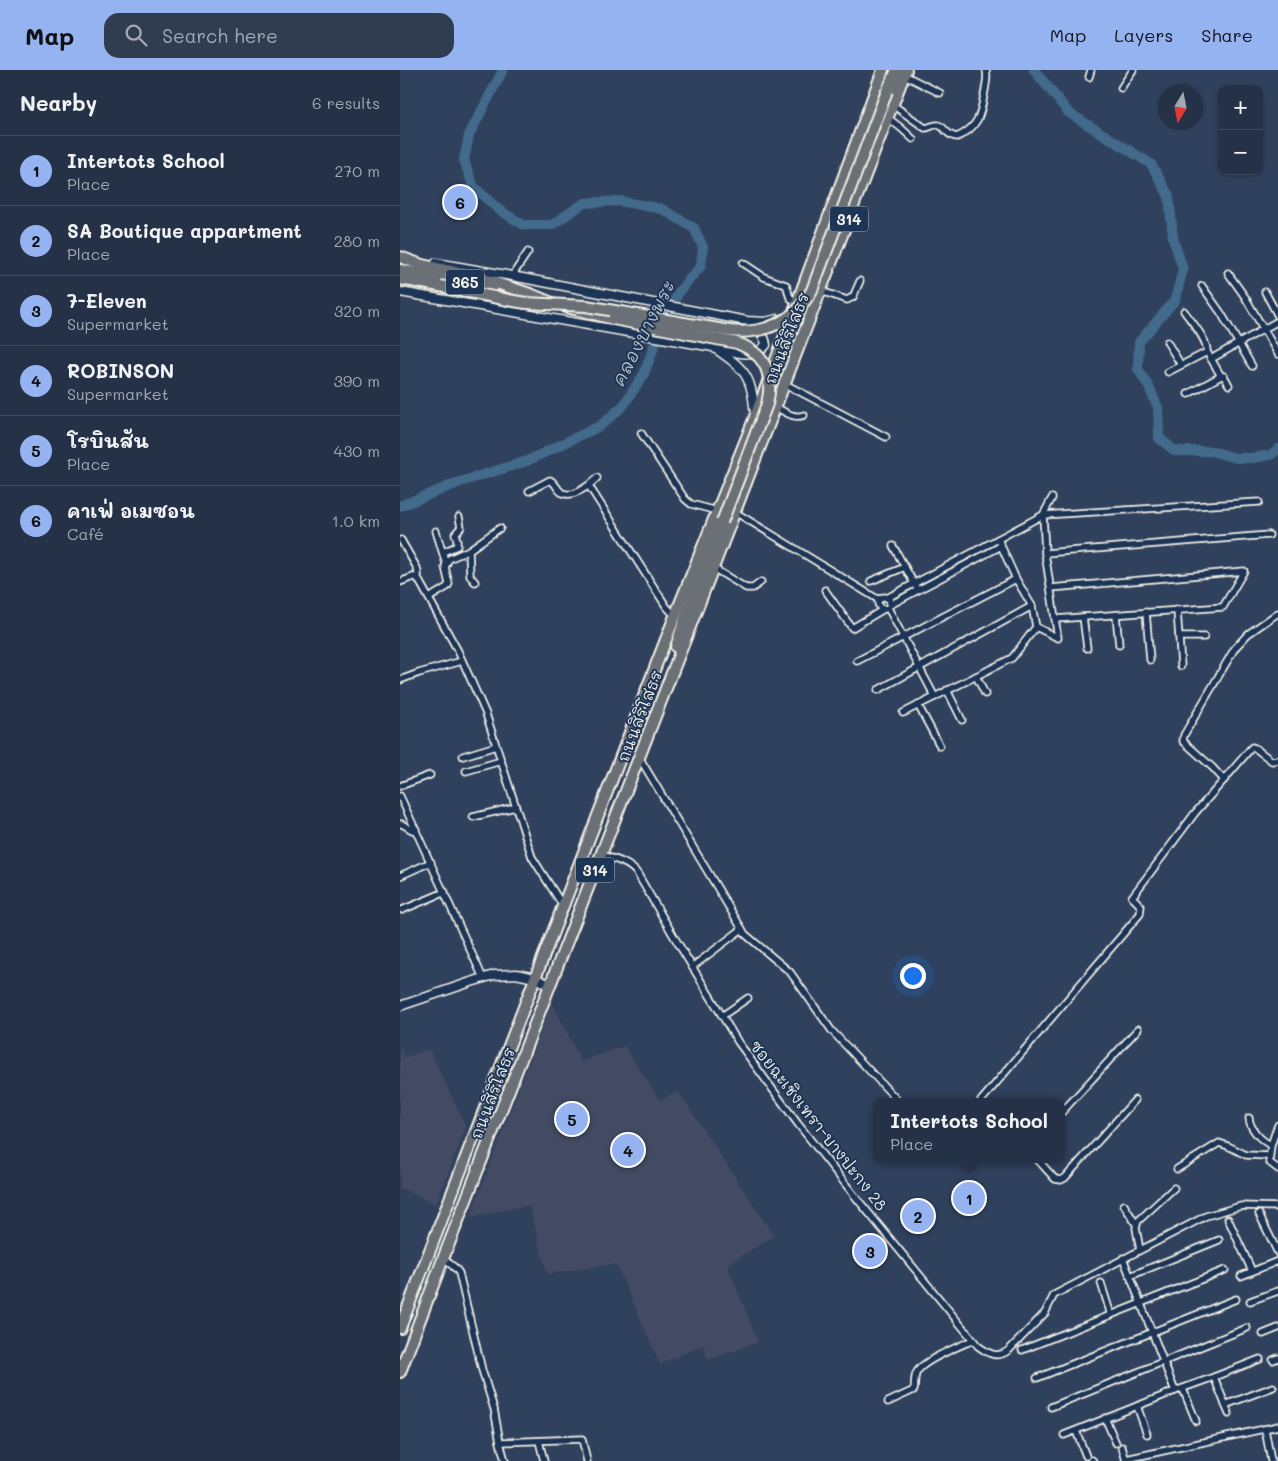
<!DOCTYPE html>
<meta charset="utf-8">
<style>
:root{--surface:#243146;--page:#303d51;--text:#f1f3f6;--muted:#a3a9b3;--line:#414c5f;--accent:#95b2f1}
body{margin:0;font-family:Mali,"Playpen Sans Thai",sans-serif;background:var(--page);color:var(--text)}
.controls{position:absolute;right:15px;top:15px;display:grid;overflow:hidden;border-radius:10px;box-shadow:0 1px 4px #0004}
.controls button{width:45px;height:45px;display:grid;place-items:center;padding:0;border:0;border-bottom:1px solid var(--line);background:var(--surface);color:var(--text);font:25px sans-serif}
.compass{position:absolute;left:758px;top:15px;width:45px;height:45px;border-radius:50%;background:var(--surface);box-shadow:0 1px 4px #0004;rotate:190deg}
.you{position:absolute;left:512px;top:905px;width:18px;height:18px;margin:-12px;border:4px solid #fff;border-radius:50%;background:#1a73e8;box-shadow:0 0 0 8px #1a73e833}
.badge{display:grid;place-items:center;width:32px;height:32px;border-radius:50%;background:var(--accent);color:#111;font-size:16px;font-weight:700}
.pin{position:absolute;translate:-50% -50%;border:2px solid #fff;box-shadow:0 1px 5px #0006}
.popup{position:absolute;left:473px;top:1028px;width:192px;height:65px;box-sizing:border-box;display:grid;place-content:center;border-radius:10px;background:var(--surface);filter:drop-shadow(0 1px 4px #0005);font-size:16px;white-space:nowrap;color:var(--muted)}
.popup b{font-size:19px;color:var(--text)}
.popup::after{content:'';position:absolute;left:50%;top:100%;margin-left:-10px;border:10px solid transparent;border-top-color:var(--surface)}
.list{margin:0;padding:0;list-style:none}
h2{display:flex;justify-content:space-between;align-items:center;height:65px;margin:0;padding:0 20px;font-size:21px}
h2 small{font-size:16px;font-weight:400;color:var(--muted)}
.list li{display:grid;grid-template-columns:32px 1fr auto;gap:15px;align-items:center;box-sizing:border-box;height:70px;padding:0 20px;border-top:1px solid var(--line)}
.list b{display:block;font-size:19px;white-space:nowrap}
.list p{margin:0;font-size:16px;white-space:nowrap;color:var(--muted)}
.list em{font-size:16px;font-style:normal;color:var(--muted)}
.icon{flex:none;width:28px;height:28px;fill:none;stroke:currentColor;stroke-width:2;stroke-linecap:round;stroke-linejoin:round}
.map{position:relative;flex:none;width:878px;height:1391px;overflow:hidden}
header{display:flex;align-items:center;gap:30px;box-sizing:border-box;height:70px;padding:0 25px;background:var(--accent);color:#111}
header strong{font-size:24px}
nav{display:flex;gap:28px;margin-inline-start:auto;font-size:18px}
.search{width:350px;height:45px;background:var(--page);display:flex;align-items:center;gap:12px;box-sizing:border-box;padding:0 18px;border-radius:15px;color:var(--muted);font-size:19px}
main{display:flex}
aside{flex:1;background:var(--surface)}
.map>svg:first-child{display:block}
.built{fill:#424c64}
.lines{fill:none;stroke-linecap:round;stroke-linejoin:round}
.river{stroke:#436a8b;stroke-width:10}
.minor-casing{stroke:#f4f1e8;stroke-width:9}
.secondary-casing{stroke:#f4f1e8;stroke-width:11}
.trunk-casing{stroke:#f4f1e8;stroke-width:14}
.minor{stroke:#1d3557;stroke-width:5.5}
.secondary{stroke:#1d3557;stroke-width:8}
.trunk{stroke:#6b6f75;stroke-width:10}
.trunk-bridge-casing{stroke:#f4f1e8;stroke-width:14;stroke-linecap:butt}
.trunk-bridge{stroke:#6b6f75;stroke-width:10}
.labels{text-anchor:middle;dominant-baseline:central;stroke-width:4;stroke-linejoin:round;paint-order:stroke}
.shield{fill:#1d3557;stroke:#b4b9bc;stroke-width:1}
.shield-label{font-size:15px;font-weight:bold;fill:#f4f1e8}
.street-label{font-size:16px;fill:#f4f1e8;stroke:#1d3557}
.water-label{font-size:18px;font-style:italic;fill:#b6c2c7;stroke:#1d3557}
</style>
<header>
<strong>Map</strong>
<div class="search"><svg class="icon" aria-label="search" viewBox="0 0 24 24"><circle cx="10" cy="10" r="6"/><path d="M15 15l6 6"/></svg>Search here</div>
<nav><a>Map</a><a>Layers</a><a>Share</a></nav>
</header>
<main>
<aside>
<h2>Nearby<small>6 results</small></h2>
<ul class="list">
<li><span class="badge">1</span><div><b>Intertots School</b><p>Place</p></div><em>270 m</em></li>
<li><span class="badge">2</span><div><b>SA Boutique appartment</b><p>Place</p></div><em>280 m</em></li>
<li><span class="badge">3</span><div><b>7-Eleven</b><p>Supermarket</p></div><em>320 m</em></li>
<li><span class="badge">4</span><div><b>ROBINSON</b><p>Supermarket</p></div><em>390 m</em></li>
<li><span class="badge">5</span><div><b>โรบินสัน</b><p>Place</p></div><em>430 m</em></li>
<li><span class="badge">6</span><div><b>คาเฟ่ อเมซอน</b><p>Café</p></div><em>1.0 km</em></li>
</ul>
</aside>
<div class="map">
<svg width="878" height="1391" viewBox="0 0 878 1391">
<rect width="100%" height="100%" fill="#30415d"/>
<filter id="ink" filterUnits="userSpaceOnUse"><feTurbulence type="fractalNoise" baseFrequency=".02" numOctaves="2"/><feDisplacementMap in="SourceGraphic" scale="10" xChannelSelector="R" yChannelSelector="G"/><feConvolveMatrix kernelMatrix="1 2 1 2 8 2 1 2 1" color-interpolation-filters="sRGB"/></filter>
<g filter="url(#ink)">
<g class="built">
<path d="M152 932 181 992 224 976 260 1030 278 1021 374 1166 327 1194 358 1272 308 1290 303 1275 260 1294 216 1194 147 1204 129 1135 70 1147Z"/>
<path d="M0 975 4 988 29 979 66 1057 36 1134 0 1118Z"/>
</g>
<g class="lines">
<g class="river">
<path d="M634 0 669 43 751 94 769 126 773 168 783 199 775 230 739 272 738 299 749 317 758 338 759 368 775 381H811L836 388H852L871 385 878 379"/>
<path d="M0 436 60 412 127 391 200 356 223 336 244 304 262 255 280 220 301 196 303 177 294 158 262 139 219 131 184 133 152 155H124L99 140 73 116 64 90 69 65 103 0"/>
</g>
<defs>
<g id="minor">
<path d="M504 5 540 23"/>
<path d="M689 7 691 0"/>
<path d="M721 18 733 0"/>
<path d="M493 35 525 58C529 58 534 54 538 55 546 57 546 66 557 67 580 57 581 42 585 20 586 13 588 7 586 0"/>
<path d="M488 48 501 58 513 69"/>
<path d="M343 193 364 207 386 215C391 225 385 227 398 232"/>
<path d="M828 203 845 227 878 284"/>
<path d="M112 206 128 182"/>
<path d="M802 216 821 243 852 296"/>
<path d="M421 221 447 230 453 227 460 211"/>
<path d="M865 222 878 246"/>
<path d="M784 241C791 251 808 270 807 282L821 306H824L829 315"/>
<path d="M767 272 781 295"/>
<path d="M811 289 878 251"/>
<path d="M768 302 807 282"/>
<path d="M385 314 486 367"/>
<path d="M788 324 821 306"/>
<path d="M376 337C385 342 394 349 404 345"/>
<path d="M241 363 285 429 291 434 317 441"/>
<path d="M189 416 266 536 275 546"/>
<path d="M129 421 150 410C156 413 156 418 161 422 171 430 190 415 197 408"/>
<path d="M335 442 479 530"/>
<path d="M36 461 46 494"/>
<path d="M598 469 643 445 859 432"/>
<path d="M1 470 17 498 18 503V509"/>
<path d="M493 476 516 517"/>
<path d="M69 480 70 506 75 512"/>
<path d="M43 482 57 476V470L55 464 61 457 59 447"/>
<path d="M645 483 869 465"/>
<path d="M313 498 346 518H353L361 512"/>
<path d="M471 511 505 497"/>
<path d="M0 512 13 507H17L58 581 86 644 132 787 163 836"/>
<path d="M651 518 844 501 823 537 655 549"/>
<path d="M425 520 452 558 484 539"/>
<circle cx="484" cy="533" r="6"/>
<path d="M29 528 47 517 49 514 45 497 49 489 69 480 100 458"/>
<path d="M487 528 598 469 616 509 632 536 636 557 658 568 645 483 643 445 652 428"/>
<path d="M490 535 601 476"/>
<path d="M488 538 535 627"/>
<path d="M777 540 781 596"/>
<path d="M746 542 750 590"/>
<path d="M716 545 719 575"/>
<path d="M683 547 687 578"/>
<path d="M779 567H804"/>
<path d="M457 591 616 509"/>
<path d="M576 606 585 624"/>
<path d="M0 610 19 603 62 591"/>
<path d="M478 620 632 536"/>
<path d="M547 620 562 650"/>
<path d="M518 635 540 676"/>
<path d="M503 643 612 588 636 557"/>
<path d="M63 686 96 676"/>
<path d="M239 687 345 864 390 902 432 961 499 1032"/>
<path d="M66 701 101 691"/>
<path d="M824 710 852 677 855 678 872 691 878 690"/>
<path d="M0 716 30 705"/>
<path d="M0 726 83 908"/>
<path d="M73 747 115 737"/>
<path d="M0 754H2L12 760 16 759"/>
<path d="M201 785C214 789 228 792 237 803L276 870 338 972 398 1054 454 1125 578 1276C589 1284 597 1289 609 1280L645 1243 654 1225 806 1146 841 1136 878 1137"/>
<path d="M0 806 31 792"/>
<path d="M2 840 45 822"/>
<path d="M292 897 342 859"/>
<path d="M322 946 348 928"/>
<path d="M580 1032 740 844 741 836 732 827 795 743 824 710 812 697 783 671 784 665 835 578 848 564 878 543"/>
<path d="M662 1042 738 959"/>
<path d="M849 1048C850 1059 861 1071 871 1075"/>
<path d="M878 1055 871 1075 869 1092 878 1099"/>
<path d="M637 1089 655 1109 661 1110 665 1108 735 1030"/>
<path d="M777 1099 819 1073 828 1076 846 1085 869 1086"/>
<path d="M724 1135 736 1154"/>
<path d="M859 1144 878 1183"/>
<path d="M828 1149 852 1201"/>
<path d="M740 1180 736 1158 738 1151 774 1118"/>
<path d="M723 1188 775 1321 814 1307 860 1289"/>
<path d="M43 1189C49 1193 55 1196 59 1203L82 1300 94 1339 100 1372 182 1369 187 1391"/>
<path d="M730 1206 819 1170"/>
<path d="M841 1206 878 1191"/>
<path d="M701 1213 711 1245"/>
<path d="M850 1231 878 1221"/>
<path d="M863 1264 878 1258"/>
<path d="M622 1280 825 1200"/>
<path d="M873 1290 878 1288"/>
<path d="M814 1307 829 1344"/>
<path d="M637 1308 836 1229"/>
<path d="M783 1319 796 1351"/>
<path d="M488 1332 514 1320C515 1315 514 1309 516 1304 520 1291 560 1276 573 1270"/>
<path d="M825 1335 873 1317"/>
<path d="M737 1336 747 1364"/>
<path d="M651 1337 847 1258"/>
<path d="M705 1348 716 1373"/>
<path d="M865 1359 871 1391"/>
<path d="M676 1361 686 1386"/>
<path d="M664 1365 775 1321"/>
<path d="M139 1371 144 1391"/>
<path d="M100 1372 105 1391"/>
<path d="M722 1377 726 1391"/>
<path d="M726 1389 878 1356"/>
<path d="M692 1390 693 1391"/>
</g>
<g id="secondary">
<path d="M36 193 112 206 347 251 365 252 378 249"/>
<path d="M0 222 313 277C346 300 351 304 355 345"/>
<path d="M318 279C333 282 355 289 366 275 365 267 362 263 355 259"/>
<path d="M0 936 71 912 94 905 116 904 135 908 150 915"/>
</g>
<g id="trunk">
<path d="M487 21 497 0"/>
<path d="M0 187 22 195 78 207 130 224 152 233"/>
<path d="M0 200 92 217"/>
<path d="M0 209 40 216"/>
<path d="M166 237 213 249"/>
<path d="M276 577 286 545 322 452"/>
<path d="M0 1258 275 546 355 347 483 0"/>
<path d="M0 1302 43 1189 313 498 506 0"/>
</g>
</defs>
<use href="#minor" class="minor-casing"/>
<use href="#secondary" class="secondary-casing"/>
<use href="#trunk" class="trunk-casing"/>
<use href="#minor" class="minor"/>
<use href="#secondary" class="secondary"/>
<use href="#trunk" class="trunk"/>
<defs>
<g id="trunk-bridge">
<path d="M40 216 108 230 126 233 186 236 330 261C365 265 395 251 412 220L487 21"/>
<path d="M213 249 337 273C366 284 374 305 367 334L322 452"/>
</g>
</defs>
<use href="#trunk-bridge" class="trunk-bridge-casing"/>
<use href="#trunk-bridge" class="trunk-bridge"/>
</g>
</g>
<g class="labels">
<g class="shield">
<rect x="430" y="136.5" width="38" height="25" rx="4"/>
<rect x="46" y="199.5" width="38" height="25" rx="4"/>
<rect x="176" y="787.5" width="38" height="25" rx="4"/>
</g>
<g class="shield-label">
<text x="449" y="149">314</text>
<text x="65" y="212">365</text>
<text x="195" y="800">314</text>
</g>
<g class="street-label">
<text transform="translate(386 268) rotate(-69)">ถนนสิริโสธร</text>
<text transform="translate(239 646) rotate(-69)">ถนนสิริโสธร</text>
<text transform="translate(92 1023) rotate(-69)">ถนนสิริโสธร</text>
<text transform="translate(419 1055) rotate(52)">ซอยฉะเชิงเทรา-บางปะกง 28</text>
</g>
<g class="water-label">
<text transform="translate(243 263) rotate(-63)">คลองบางพระ</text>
</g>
</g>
</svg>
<div class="controls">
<button>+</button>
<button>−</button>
</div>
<svg class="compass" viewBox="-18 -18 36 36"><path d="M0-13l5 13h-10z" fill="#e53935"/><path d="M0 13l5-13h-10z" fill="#a3a9b3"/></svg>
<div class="you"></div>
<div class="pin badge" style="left:569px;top:1128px">1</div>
<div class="popup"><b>Intertots School</b>Place</div>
<div class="pin badge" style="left:518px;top:1146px">2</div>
<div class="pin badge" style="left:470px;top:1181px">3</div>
<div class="pin badge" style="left:228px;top:1080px">4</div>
<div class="pin badge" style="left:172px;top:1049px">5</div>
<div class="pin badge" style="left:60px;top:132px">6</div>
</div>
</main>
